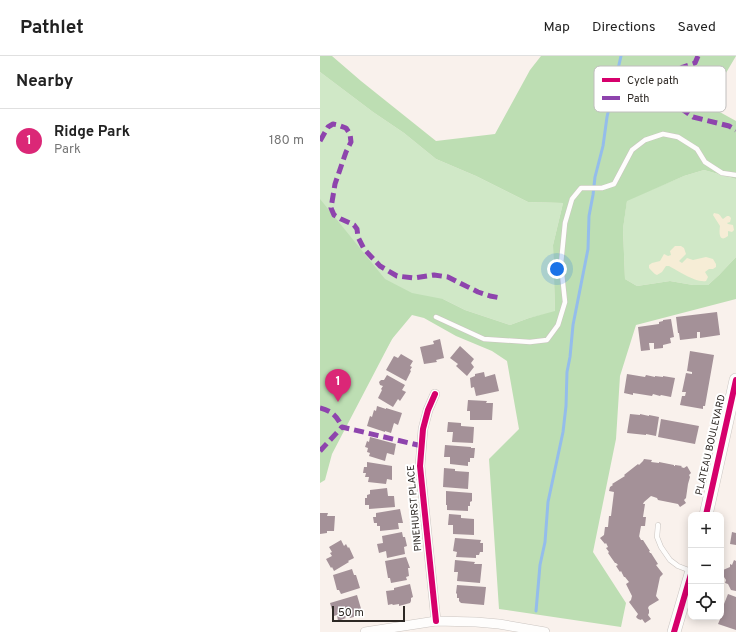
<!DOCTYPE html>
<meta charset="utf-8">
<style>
:root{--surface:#fff;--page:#f2f2f2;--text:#222;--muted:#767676;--line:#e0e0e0;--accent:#db2777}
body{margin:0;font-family:Overpass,sans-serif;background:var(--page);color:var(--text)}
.controls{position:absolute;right:12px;bottom:12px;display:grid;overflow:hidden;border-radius:8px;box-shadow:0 2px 10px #0003}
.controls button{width:36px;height:36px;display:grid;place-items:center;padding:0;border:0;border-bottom:1px solid var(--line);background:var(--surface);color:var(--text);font:20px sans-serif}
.scale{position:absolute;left:12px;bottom:10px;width:73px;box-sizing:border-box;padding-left:4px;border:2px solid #2d2824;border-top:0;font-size:11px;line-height:14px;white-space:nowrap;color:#2d2824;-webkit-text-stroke:3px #fff;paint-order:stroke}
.you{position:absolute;left:237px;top:213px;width:14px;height:14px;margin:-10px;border:3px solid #fff;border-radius:50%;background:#1a73e8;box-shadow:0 0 0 6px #1a73e833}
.badge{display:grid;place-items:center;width:26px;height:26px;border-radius:50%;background:var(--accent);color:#fff;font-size:13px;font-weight:700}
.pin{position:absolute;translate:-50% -33px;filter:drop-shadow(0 1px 2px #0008)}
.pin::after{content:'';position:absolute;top:21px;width:14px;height:12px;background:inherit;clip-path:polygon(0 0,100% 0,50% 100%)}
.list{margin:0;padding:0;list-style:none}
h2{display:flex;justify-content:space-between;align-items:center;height:52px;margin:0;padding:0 16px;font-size:17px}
h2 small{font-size:13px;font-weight:400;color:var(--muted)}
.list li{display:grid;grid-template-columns:26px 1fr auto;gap:12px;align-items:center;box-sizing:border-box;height:64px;padding:0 16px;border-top:1px solid var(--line)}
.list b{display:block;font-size:15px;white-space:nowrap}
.list p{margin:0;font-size:13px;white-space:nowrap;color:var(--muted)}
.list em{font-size:13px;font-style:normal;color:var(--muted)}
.icon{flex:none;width:22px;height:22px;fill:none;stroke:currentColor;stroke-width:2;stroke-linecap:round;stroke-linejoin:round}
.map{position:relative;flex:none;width:416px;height:576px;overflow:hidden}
header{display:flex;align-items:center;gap:24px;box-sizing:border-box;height:56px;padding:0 20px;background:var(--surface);border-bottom:1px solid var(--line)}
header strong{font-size:19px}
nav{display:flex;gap:22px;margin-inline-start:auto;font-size:14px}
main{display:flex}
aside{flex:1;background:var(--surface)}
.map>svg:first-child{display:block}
.green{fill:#d0e8c7}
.forest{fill:#bddeb3}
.sand{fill:#f6edd6}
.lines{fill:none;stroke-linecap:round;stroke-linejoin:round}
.stream{stroke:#94bdeb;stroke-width:3}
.building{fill:#a49198}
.lane-casing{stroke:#cbc5c1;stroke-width:5.5}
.street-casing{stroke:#cbc5c1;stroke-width:10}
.secondary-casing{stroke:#cbc5c1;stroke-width:14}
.lane{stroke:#fefdfc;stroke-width:4.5}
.street{stroke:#fefdfc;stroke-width:9}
.secondary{stroke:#fefdfc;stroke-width:13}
.quiet{stroke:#8e44ad;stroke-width:5;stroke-dasharray:10 5;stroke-linecap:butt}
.cycleway-casing{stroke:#fff;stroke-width:8}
.cycleway{stroke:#d6006c;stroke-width:6}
.labels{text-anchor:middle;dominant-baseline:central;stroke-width:4;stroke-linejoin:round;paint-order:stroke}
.street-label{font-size:10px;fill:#2d2824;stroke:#fff}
.key{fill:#fff;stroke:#c0bebd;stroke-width:1}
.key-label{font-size:11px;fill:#2d2824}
</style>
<header>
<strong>Pathlet</strong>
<nav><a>Map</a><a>Directions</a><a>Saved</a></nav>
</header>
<main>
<aside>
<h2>Nearby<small></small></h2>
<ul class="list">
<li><span class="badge">1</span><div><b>Ridge Park</b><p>Park</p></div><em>180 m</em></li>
</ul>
</aside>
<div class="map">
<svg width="416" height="576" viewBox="0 0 416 576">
<rect width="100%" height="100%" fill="#f9f1ec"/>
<g class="green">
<path d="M0 16 53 56 84 77 116 103 156 120 208 146 243 147 233 189 235 256 209 262 190 269 145 254 123 243 90 252 0 408Z"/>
<path d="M384 114 416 123V201L399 219 388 229H373L350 225 317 230 305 223 303 173 307 144 364 120Z"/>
</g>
<path class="forest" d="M0 0H12L41 25 116 85 175 78 210 14 221 0H416L387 49 416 65V123L384 114 364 120 307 145 303 173 305 223 317 230 350 225 373 229H388L399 219 416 201V243L316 269 300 320 296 383 273 496 306 547 301 571 179 553 169 403 199 373 187 305 172 295 136 280 104 262 92 259 72 283 12 398 5 424 0 427V143L65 223 92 237 123 243 145 254 190 269 209 262 235 255 233 189 243 147 208 146 156 120 116 103 84 77 53 56 0 16Z"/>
<g class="sand">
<path d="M394 157C401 158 399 159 403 163L407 160H409L411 162 410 166 407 167 408 168 413 169 414 174 412 176 408 175V180C399 187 399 177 400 170L393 159Z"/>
<path d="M355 190H361L364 192 366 198 359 205 362 207 367 202 373 204 386 201 393 203 396 208V211L393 213H389L385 216 388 221 386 225C376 227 358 215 349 210H346L342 216 337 219C334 218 332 215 329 212V209L332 207 340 205 344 198 348 200 351 199 350 195Z"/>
</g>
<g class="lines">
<path class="stream" d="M216 555 220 509 225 486 228 446 243 376 246 350 247 316 250 301 253 269 268 193 269 160 273 139 275 121 283 90 287 61 301 0"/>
</g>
<g class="building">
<path d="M397 256 400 279 380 282V276H377V282L360 284 359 277H358L356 261Z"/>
<path d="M351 263 354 281 350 282 351 287 343 289V292L334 293V287H329L330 294 321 295 318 271 339 268V266L343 265V264Z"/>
<path d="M120 283 124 302 116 304 117 306 104 308 100 291 114 288 113 285Z"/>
<path d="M140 290 154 303 151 307 154 311 147 320 136 310 138 308 130 302Z"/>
<path d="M370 295 394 299 385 350H383V353L360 349 362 340H365L366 336H362L366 317 372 318V316L367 315Z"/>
<path d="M81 298 93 305 90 310 92 311 90 314 91 315 86 325 66 314 74 300 78 302Z"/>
<path d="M164 316 165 321 175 318 179 335 156 340 154 331 151 332 150 322 155 320V318Z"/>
<path d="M307 318 325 321 326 319 335 321V320L343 321V320L355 322 351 341 341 339 340 340 333 338 332 340 313 337V339L304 337Z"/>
<path d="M67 319 85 329 82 334 86 336 80 345 78 343 73 351 58 342 62 334 61 333 63 330 60 329 59 326 61 324H64Z"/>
<path d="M148 344 167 345 166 347H173L172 364H150V355H147Z"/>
<path d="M57 350 66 353V352L82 357 78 369 74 367 71 377 65 375V376L47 370 50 360 52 361 54 354 56 355Z"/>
<path d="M310 358 320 359V358L329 360V359L339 361 336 380 326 378V379L307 377Z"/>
<path d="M341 363 379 370 375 388 338 381Z"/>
<path d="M128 366 141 367V370L154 371 153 387 132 386 133 376H127Z"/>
<path d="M50 381 76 388 74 399 67 397 65 405 49 400 50 397 47 396 48 392 45 391 47 385 49 386Z"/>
<path d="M125 389 151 391V392H155L154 402H150V406H148V410L130 408V401H124Z"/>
<path d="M324 403 332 404 331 406 339 407V406L354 409V410H355V409L362 410 361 411 364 412 367 410 371 417 369 419 370 421 368 428 366 442 364 444 366 447 360 451 358 448 338 444 337 442 331 440 324 446 323 448H325L323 461H326L325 470H321L319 481V480L321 484H323L330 495H329L330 497H331L338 508 336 509 343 518 340 521 336 540 339 544 329 550 328 552 329 554V557L328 559 331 563 325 567 322 563 321 564 318 563 316 561 318 558 309 546 311 544 312 540 306 528 309 526 305 521H304L301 515 300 516 296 510 298 509 296 507H295L288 497 289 496 286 492 288 491 286 487 285 488 280 482 284 479 285 471H288L289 460H291L294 436 289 435 290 431 293 429 292 428 305 420 304 419 318 408 319 409 323 405Z"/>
<path d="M47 406 72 410V424L67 423 66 428 48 426 49 421H45L46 417H43L44 411H47Z"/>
<path d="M124 412 135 413V415L149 416 148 433 123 431Z"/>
<path d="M67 432 68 440H74L75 451 49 453V449H45V442H47V439L50 438V434Z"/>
<path d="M126 435 152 437V445L150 446V450H148V455L127 454V449H126Z"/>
<path d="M80 453 83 467H78L79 473 60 475V470H57V467H54L53 461H56V457Z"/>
<path d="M0 457H8L7 460H15L14 475H7V477L0 478Z"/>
<path d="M129 458 141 459V462L154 463V479L133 478V469H128Z"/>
<path d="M82 476 83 481H85L87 490 84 491 85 498 67 502 66 495 59 497 57 488 63 487 62 480Z"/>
<path d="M412 476 416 477V489L410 488Z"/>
<path d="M135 482 161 484 160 487H163V496H160L159 499H156V502L136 501 137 496 133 495Z"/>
<path d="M21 484 24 490 26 488 28 492 29 491 34 502 28 505 29 506 14 515 12 511 11 512 6 503 12 500 10 497 12 496 9 491Z"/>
<path d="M86 501 90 512H88L89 520 86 521 87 524 71 527 70 522H68L65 505Z"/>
<path d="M135 504 155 506 154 508H162L160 527 137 525 138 516H134Z"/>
<path d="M414 504 416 505V535L411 534 408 528 405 527 406 524 402 518 403 514 410 511V508L412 509Z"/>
<path d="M32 513 34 519H36L40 532 21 538 19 534H17L13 519Z"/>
<path d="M90 528 93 541 91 542V545L90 547 79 550V548L73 549 72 548 68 549 66 535 74 534V532Z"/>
<path d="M137 529 166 531 164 549 141 547 139 545V542H137V538L136 537Z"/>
<path d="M408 538 416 541V574L398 568 401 561V547L404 548Z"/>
<path d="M37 539 42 556 36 557 37 560 30 562 29 560 25 561 26 562 18 565 17 559 14 560 10 547Z"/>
</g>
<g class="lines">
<defs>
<g id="lane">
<path d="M116 261 164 283 210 286 227 284 238 269 245 246 241 208 245 167 252 143 261 132H282L294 128 312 94 325 84 343 78 358 81 377 93 385 106 402 117 416 119"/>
<path d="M338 469 337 481 341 491 350 504 358 510 371 515"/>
</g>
<g id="street">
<path d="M115 338 108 354 103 373 100 410 116 565"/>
<path d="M45 576 116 565 156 566 179 568 225 576"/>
</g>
<g id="secondary">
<path d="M386 459 416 324"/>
<path d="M354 576 371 518"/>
</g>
</defs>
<use href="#lane" class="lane-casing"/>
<use href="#street" class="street-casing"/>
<use href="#secondary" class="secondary-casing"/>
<use href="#lane" class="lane"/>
<use href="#street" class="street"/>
<use href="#secondary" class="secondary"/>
<g class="quiet">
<path d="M378 0 375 7 363 11 352 17 346 27 352 46 373 61 409 70 416 74"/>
<path d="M0 85 8 71 13 68 18 69 26 72 30 78 31 86 26 96 15 128 11 152 14 159 21 163 30 167 34 169 37 173 38 181 44 193 60 210 77 220 94 222 114 219 128 221 158 236 170 240 181 242"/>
<path d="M0 352C12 355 17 360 22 371"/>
<path d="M0 395 22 371 102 390"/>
</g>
<defs>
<g id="cycleway">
<path d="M115 338 108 354 103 373 100 410 116 565"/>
<path d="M386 459 416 324"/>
<path d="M354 576 371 518"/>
</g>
</defs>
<use href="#cycleway" class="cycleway-casing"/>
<use href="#cycleway" class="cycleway"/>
</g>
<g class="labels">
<g class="street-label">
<text transform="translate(391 389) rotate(-77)">PLATEAU BOULEVARD</text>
<text transform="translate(95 452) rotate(-95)">PINEHURST PLACE</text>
</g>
</g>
<rect x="274" y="10" width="132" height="46" rx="6" class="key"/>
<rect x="282" y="22" width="18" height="4" fill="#d6006c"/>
<rect x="282" y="40" width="18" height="4" fill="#8e44ad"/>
<g class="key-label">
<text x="307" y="28">Cycle path</text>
<text x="307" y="46">Path</text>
</g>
</svg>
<div class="controls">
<button>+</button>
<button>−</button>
<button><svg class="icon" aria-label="locate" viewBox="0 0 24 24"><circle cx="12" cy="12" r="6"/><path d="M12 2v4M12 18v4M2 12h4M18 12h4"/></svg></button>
</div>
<div class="scale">50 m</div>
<div class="you"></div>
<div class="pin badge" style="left:18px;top:346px">1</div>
</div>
</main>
